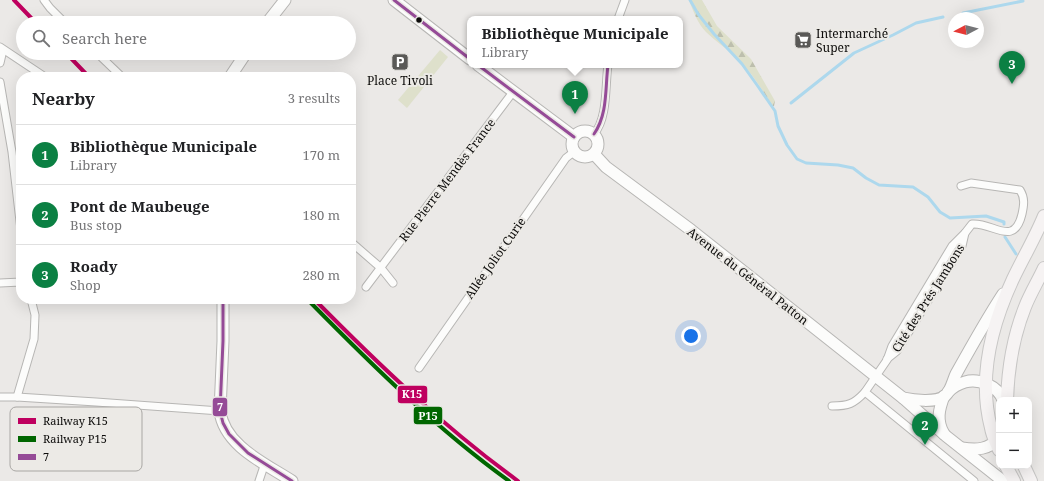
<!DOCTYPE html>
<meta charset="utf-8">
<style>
:root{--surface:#fff;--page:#f6f6f6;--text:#202124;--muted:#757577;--line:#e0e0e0;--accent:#0b8043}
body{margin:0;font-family:"Noto Serif",serif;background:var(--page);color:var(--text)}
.controls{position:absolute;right:12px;bottom:12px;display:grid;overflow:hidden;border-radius:8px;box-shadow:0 4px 16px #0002}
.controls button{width:36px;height:36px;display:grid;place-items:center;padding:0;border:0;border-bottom:1px solid var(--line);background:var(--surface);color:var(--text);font:20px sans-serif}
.compass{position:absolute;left:948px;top:12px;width:36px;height:36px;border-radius:50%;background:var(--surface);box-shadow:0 4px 16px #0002;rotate:263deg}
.you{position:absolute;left:691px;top:336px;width:14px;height:14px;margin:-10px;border:3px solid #fff;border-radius:50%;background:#1a73e8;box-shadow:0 0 0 6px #1a73e833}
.badge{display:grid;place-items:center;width:26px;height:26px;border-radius:50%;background:var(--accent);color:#fff;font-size:13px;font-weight:700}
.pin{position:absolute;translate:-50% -33px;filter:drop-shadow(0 1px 2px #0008)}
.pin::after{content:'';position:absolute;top:21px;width:14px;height:12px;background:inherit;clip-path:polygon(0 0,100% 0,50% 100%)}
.popup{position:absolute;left:467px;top:16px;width:216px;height:52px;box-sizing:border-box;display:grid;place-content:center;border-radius:8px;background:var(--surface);filter:drop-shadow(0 1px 3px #0005);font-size:13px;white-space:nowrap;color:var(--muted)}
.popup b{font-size:15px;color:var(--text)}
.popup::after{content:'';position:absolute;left:50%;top:100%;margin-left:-8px;border:8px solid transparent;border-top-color:var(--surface)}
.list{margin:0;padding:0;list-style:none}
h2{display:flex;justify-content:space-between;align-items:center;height:52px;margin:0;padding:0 16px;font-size:17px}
h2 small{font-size:13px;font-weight:400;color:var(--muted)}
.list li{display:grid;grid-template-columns:26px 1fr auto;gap:12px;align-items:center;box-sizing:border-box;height:60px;padding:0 16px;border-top:1px solid var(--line)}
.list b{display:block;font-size:15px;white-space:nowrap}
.list p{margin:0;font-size:13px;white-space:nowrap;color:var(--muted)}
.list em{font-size:13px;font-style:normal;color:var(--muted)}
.icon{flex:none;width:22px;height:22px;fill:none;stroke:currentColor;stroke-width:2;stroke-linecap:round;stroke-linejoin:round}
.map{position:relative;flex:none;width:1044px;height:481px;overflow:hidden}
.search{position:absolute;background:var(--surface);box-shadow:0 4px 16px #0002;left:16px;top:16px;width:340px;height:44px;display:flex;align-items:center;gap:10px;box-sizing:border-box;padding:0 14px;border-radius:22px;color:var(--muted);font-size:15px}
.panel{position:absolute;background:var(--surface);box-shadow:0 4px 16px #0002;left:16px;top:72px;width:340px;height:232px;border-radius:16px}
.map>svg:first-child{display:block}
.forest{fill:url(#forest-firs)}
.garden{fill:#dee0cb}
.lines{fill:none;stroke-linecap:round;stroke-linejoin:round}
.stream{stroke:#add8ed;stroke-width:3}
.street-casing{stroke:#b7b6b4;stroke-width:9}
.secondary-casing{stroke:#b7b6b4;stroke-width:13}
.primary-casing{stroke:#c7c6c5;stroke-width:14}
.street{stroke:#fcfcfb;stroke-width:7}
.secondary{stroke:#fcfcfb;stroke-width:11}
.primary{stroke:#f6f3f3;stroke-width:12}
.bus-1-casing{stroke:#eceae6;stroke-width:6}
.bus-1{stroke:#954b97;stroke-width:3}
.rail-1-casing{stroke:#eceae6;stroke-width:7}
.rail-2-casing{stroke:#eceae6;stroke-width:7}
.rail-1{stroke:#bf005f;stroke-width:4}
.rail-2{stroke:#060;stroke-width:4}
.bus-dot{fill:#0c0b0a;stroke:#eceae6;stroke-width:1.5}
.labels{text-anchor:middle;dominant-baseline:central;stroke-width:4;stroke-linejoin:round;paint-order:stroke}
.poi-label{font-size:12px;fill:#0c0b0a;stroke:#eceae6;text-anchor:start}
.street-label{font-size:12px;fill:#0c0b0a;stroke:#eceae6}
.key{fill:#eceae6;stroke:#a9a7a4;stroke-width:1}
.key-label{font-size:11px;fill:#0c0b0a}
.line-badge{stroke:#eceae6;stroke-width:1.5}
.badge-label{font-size:11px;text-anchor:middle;font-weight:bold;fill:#fff}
</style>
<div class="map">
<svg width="1044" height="481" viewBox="0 0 1044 481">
<defs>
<pattern id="forest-firs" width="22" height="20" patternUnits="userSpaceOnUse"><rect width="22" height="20" fill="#dee0cb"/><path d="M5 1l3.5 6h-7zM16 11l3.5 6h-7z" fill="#bdbfad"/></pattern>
</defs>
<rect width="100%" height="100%" fill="#ebe9e7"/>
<path class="forest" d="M689 0H702L717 26 751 59 775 101 774 106H771C762 88 751 72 737 58 728 49 716 42 706 32 698 24 693 11 689 0Z"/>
<path class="garden" d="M440 50 448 57 407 108 398 100Z"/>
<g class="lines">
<g class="stream">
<path d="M690 0 698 14 714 34 742 64 757 85 775 111 778 126 787 145 797 159 806 163 838 165 853 168 866 178 879 185 913 187 928 197 940 212 950 218 986 216 1004 222V224"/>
<path d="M963 13 1023 1"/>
<path d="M791 103 854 53 893 35 916 23 943 17"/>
<path d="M1005 237 1016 254"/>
</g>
<defs>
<g id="street">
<path d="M44 0 50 8 65 23"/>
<path d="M618 19 625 0"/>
<path d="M0 47 45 77"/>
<path d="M97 53 122 77"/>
<path d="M0 63 3 50"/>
<path d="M0 82 12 152 21 230"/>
<path d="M594 134C608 118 605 85 608 65"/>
<path d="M961 186 971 183 1020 190C1025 198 1024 205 1022 214 1014 248 993 222 972 224L965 233 952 246 892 346 887 360 865 392 974 481"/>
<path d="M351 242 381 268 393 283"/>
<path d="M0 283 21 282"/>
<path d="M366 287 513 92"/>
<path d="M887 359 897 351 962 246 965 233"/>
<path d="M419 368 566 158 575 151"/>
<path d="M0 397H17L96 402 220 411"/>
<path d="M17 397 34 339 35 315 31 299"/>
<path d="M832 406C848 406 854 404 865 392"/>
<path d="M259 481 265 463"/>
</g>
<g id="secondary">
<path d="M394 0 470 59"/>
<path d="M267 23 285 0"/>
<path d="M478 65 574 137"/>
<path d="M230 77 246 53"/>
<circle cx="585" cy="144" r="13"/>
<path d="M594 154 606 167 691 230 903 398 946 436 1003 481"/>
<path d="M223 299V341L220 411C224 446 266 464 292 481"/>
<path d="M948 392C953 387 958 384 965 382 979 378 998 386 1003 400"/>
<path d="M903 398C913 400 936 403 945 396 951 391 953 380 956 374 971 347 986 320 1003 294"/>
<path d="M944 434C936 421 939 409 944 396"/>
<path d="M962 448C977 450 988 450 999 438"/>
</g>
<g id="primary">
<path d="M1007 400C1008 368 1013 337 1025 307 1030 294 1038 281 1044 268"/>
<path d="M999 450C996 443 992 435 991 428 978 378 992 324 1013 279 1023 258 1035 238 1044 216"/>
<path d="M1006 466 1014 481"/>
<path d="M1024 466 1031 481"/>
</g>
</defs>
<use href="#street" class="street-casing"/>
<use href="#secondary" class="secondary-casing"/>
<use href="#primary" class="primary-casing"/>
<use href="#street" class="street"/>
<use href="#secondary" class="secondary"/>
<use href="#primary" class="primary"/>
<defs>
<g id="bus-1">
<path d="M394 0 470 59"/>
<path d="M478 65 574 137"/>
<path d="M594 134C608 114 605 88 608 65"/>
<path d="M223 299V341L220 411 223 423 229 434 248 453 292 481"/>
</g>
</defs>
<use href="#bus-1" class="bus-1-casing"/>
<use href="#bus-1" class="bus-1"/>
<defs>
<g id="rail-1">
<path d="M14 0 36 23"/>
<path d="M66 53 89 77"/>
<path d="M314 299C378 364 444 427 518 481"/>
</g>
<path id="rail-2" d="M310 302C373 366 437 429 509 481"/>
</defs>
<use href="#rail-1" class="rail-1-casing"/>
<use href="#rail-2" class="rail-2-casing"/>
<use href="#rail-1" class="rail-1"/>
<use href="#rail-2" class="rail-2"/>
</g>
<defs>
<symbol id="supermarket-square" viewBox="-11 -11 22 22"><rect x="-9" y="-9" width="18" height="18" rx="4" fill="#5a5957" stroke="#eceae6"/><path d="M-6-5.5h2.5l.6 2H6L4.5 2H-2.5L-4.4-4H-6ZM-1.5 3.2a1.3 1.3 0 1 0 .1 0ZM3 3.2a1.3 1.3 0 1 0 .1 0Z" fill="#fff"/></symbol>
<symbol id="parking-square" viewBox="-11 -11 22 22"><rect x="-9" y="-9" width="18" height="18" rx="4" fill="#5a5957" stroke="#eceae6"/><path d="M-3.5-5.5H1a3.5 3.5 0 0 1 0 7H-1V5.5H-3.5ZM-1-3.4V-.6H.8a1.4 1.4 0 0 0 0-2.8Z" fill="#fff"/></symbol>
</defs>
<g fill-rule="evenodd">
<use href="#supermarket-square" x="793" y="30" width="20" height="20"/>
<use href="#parking-square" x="390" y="52" width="20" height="20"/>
</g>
<circle class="bus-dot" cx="419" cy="20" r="3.5"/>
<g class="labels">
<g class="poi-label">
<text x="816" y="33">Intermarché<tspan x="816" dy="14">Super</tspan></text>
<text x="400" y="80" text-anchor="middle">Place Tivoli</text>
</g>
<g class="street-label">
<text transform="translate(447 180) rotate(-53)">Rue Pierre Mendès France</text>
<text transform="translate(495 258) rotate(-55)">Allée Joliot Curie</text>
<text transform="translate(748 276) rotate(38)">Avenue du Général Patton</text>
<text transform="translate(928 298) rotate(-58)">Cité des Prés Jambons</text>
</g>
</g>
<rect x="10" y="407" width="132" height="64" rx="6" class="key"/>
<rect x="18" y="418" width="18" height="6" fill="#bf005f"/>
<rect x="18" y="436" width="18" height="6" fill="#060"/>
<rect x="18" y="454" width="18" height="6" fill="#954b97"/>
<g class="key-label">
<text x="43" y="425">Railway K15</text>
<text x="43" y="443">Railway P15</text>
<text x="43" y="461">7</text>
</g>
<g class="line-badge">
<rect x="397" y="385" width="31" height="19" rx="4" fill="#bf005f"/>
<rect x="212" y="397" width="16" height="20" rx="4" fill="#954b97"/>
<rect x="413" y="406" width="30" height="19" rx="4" fill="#060"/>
</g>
<g class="badge-label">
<text x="412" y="398">K15</text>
<text x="220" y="411">7</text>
<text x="428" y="420">P15</text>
</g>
</svg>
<div class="controls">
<button>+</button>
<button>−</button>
</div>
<svg class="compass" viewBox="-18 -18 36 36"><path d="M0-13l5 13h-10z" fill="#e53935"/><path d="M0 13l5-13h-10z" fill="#757577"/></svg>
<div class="you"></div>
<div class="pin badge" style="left:575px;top:114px">1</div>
<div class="popup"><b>Bibliothèque Municipale</b>Library</div>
<div class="pin badge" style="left:925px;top:445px">2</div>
<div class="pin badge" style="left:1012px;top:84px">3</div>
<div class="search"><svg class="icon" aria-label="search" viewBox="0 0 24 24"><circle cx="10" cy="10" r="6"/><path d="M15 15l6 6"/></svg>Search here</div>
<section class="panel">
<h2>Nearby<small>3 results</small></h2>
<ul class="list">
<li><span class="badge">1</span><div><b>Bibliothèque Municipale</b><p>Library</p></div><em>170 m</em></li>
<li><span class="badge">2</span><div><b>Pont de Maubeuge</b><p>Bus stop</p></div><em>180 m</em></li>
<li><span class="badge">3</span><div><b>Roady</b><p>Shop</p></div><em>280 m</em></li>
</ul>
</section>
</div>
